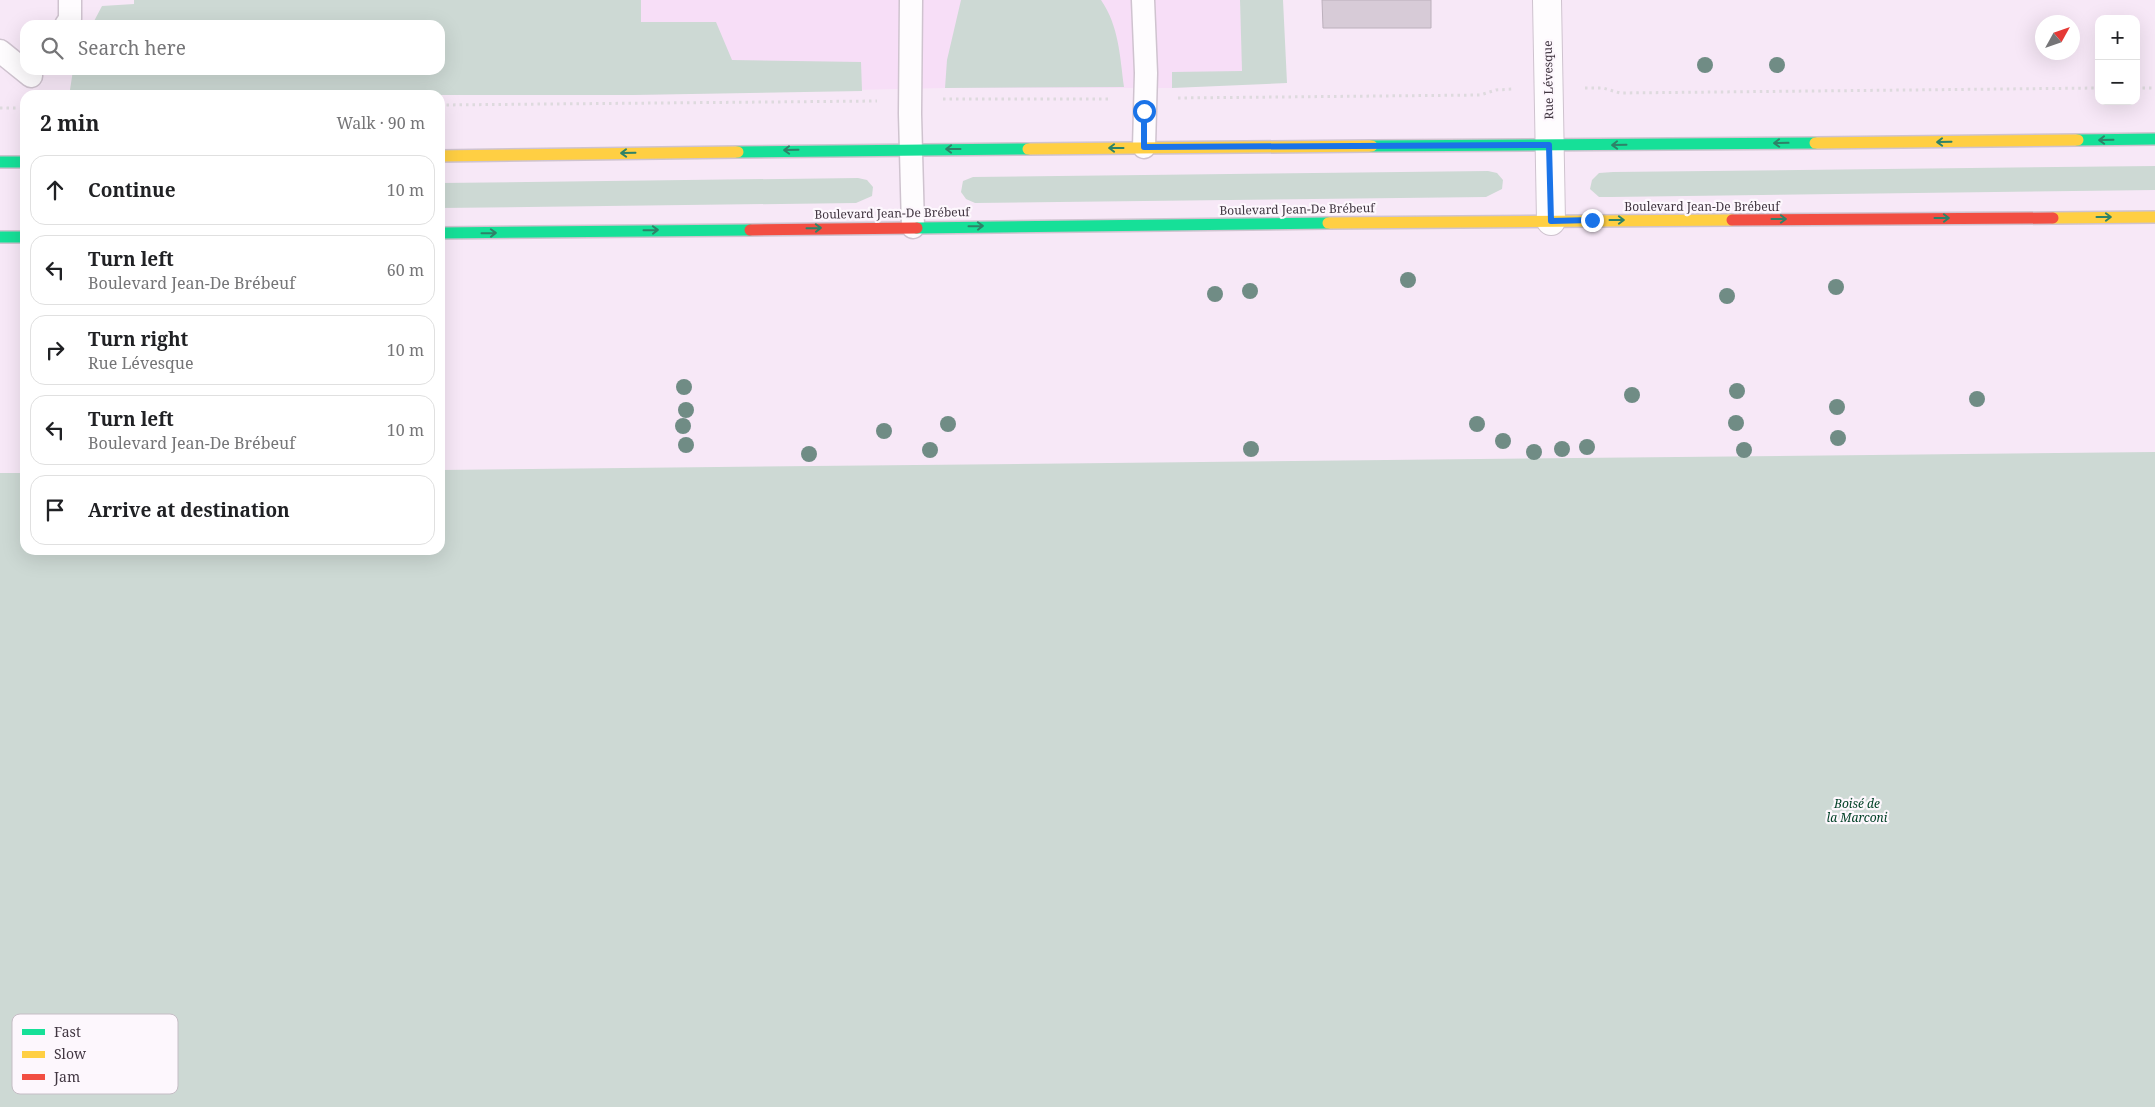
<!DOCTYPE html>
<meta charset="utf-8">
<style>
:root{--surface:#fff;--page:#f2f2f2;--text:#202124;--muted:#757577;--line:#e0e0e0}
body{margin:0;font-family:"Noto Serif",serif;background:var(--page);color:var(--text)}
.controls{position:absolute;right:15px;top:15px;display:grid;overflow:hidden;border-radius:10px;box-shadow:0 5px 20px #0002}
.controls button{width:45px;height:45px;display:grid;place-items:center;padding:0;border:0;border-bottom:1px solid var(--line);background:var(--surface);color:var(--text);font:25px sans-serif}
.compass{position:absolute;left:2035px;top:15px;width:45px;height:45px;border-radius:50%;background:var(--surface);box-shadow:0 5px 20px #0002;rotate:50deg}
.stop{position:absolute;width:15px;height:15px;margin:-11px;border:4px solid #1a73e8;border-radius:50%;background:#fff}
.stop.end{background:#1a73e8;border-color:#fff;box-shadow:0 1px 5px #0008}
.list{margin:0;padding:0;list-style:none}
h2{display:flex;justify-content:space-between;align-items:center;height:65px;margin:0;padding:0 20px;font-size:21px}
h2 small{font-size:16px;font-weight:400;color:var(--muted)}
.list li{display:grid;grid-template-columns:32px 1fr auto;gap:15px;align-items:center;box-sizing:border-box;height:70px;margin:0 10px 10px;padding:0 10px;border:1px solid var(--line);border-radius:15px}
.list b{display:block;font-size:19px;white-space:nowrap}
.list p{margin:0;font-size:16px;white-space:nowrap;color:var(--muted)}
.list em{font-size:16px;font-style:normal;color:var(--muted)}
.icon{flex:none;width:28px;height:28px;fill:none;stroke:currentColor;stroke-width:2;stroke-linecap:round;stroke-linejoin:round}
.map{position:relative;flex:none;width:2155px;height:1107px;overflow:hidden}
.search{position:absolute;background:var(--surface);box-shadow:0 5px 20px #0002;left:20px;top:20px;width:425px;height:55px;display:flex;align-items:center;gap:12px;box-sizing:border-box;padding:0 18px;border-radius:15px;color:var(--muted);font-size:19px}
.panel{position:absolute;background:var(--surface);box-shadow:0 5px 20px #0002;left:20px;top:90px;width:425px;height:465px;border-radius:15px}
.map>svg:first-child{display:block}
.built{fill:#f7def7}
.green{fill:#cdd9d4}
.building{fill:#d7cbd7;stroke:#bcb0bc}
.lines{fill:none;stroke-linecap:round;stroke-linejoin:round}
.lane-casing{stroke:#cfc3cf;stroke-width:25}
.street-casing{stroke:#cfc3cf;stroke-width:30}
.fast-casing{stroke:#cfc3cf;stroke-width:14}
.slow-casing{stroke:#cfc3cf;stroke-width:14}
.jam-casing{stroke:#cfc3cf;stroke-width:14}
.path{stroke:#dedade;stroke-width:3;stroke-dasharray:2.5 4;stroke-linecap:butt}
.lane{stroke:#fefcfe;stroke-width:22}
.street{stroke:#fefcfe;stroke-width:28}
.fast{stroke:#16e098;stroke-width:11}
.slow{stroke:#ffcf43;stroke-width:11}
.jam{stroke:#f24e42;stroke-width:11}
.tree{fill:#708c85}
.oneway{stroke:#2e8268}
.route{stroke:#1a73e8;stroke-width:6}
.labels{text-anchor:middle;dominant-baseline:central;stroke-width:4.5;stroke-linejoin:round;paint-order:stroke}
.street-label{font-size:12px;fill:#413641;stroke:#fdf7fd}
.park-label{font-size:12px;font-style:italic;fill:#024127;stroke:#fdf7fd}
.key{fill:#fdf7fd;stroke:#c5bdc5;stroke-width:1}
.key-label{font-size:14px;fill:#413641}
</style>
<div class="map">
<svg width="2155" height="1107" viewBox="0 0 2155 1107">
<rect width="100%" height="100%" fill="#f7e8f7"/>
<path class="built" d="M641 0H1240L1243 84 1172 88H945L633 95Z"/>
<g class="green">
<path d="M134 0H641V22H716L732 60 861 62 862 91 633 95H79L70 90 73 70H440V25H92L102 6 134 4Z"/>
<path d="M961 0H1101C1119 26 1120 57 1124 87L945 88 947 60Z"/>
<path d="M1240 0H1283L1287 83 1172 88V72L1242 71Z"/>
<path d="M2155 166V190L1611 197H1599L1590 189 1592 180 1599 173 1613 172Z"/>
<path d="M1488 171 1497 173 1503 180 1502 189 1486 197 975 203 966 199 961 192 963 181 973 177Z"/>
<path d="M858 178 867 180 873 187 872 196 856 203 440 208V183Z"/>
<path d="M2155 452V1107H0V473H25V550H440V470Z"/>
</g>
<path class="building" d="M1322 0H1431V28H1323Z"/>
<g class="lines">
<defs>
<g id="lane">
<path d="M911 0 910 114 913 227"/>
<path d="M1143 0 1146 73 1144 147"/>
<path d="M66 25 70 19V0"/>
<path d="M0 51 31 76"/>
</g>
<path id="street" d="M1547 0 1551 221"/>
<g id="fast">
<path d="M2078 140 2155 139"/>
<path d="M1372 146 1815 143"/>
<path d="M738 152 1028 149"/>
<path d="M0 162H25"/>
<path d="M917 228 1328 223"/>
<path d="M440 233 750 230"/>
<path d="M0 237H25"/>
</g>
<g id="slow">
<path d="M1815 143 2078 140"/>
<path d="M1028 149 1372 146"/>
<path d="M440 156 738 152"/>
<path d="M2053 218 2155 217"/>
<path d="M1328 223 1732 220"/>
</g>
<g id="jam">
<path d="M1732 220 2053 218"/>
<path d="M750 230 917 228"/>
</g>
</defs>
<use href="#lane" class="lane-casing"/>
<use href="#street" class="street-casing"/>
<use href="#fast" class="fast-casing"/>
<use href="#slow" class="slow-casing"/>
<use href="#jam" class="jam-casing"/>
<g class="path">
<path d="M1585 88H1603L1620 93 2099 88"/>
<path d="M2136 88H2155"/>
<path d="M1178 98 1480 95 1496 90 1513 89"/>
<path d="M943 99H1112"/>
<path d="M440 105 877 101"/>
<path d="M0 108H19"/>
</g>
<use href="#lane" class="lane"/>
<use href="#street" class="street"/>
<use href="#fast" class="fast"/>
<use href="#slow" class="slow"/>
<use href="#jam" class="jam"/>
</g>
<g class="tree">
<circle cx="1705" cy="65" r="8"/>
<circle cx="1777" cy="65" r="8"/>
<circle cx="1408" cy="280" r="8"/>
<circle cx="1836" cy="287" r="8"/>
<circle cx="1250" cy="291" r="8"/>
<circle cx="1215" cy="294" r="8"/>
<circle cx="1727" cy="296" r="8"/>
<circle cx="684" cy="387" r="8"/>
<circle cx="1737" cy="391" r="8"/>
<circle cx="1632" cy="395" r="8"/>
<circle cx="1977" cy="399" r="8"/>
<circle cx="1837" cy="407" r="8"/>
<circle cx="686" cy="410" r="8"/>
<circle cx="1736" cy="423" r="8"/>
<circle cx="948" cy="424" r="8"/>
<circle cx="1477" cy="424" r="8"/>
<circle cx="683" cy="426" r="8"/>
<circle cx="884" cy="431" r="8"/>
<circle cx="1838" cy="438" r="8"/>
<circle cx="1503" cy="441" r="8"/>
<circle cx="686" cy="445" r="8"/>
<circle cx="1587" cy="447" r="8"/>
<circle cx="1251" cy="449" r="8"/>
<circle cx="1562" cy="449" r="8"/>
<circle cx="930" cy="450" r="8"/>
<circle cx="1744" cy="450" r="8"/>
<circle cx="1534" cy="452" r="8"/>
<circle cx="809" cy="454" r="8"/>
</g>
<defs><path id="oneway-shaft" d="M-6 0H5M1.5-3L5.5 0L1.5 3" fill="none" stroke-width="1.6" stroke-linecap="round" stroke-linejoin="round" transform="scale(1.25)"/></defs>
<g class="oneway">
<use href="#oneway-shaft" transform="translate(2106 140) rotate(179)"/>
<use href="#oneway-shaft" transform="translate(1944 142) rotate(179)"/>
<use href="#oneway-shaft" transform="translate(1781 143) rotate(179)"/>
<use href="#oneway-shaft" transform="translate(1619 145) rotate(179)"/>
<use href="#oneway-shaft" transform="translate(1116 148) rotate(180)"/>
<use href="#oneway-shaft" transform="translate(953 149) rotate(180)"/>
<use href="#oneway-shaft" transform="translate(791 150) rotate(179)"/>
<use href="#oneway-shaft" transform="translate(628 153) rotate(179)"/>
<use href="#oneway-shaft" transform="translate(2104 217)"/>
<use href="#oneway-shaft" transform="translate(1942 218)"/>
<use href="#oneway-shaft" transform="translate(1779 219)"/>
<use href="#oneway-shaft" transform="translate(1617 220)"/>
<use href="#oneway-shaft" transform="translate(976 226) rotate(-1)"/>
<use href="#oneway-shaft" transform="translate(814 228) rotate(-1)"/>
<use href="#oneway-shaft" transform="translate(651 230) rotate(-1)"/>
<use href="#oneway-shaft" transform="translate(489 233) rotate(-1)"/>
</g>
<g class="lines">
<path class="route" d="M1144 111V147L1549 145 1551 221 1592 220"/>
</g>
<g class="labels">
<g class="street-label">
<text transform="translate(1548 80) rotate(-91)">Rue Lévesque</text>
<text x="1702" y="206">Boulevard Jean-De Brébeuf</text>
<text transform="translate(1297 209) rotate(-1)">Boulevard Jean-De Brébeuf</text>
<text transform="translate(892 213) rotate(-1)">Boulevard Jean-De Brébeuf</text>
</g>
<g class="park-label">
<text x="1857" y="803">Boisé de<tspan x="1857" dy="14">la Marconi</tspan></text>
</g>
</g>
<rect x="12" y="1014" width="166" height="80" rx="8" class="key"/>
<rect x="22" y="1029" width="23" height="6" fill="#16e098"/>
<rect x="22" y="1051" width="23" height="7" fill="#ffcf43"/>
<rect x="22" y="1074" width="23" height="6" fill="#f24e42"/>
<g class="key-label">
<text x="54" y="1037">Fast</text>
<text x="54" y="1059">Slow</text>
<text x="54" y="1082">Jam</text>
</g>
</svg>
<div class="controls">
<button>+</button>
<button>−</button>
</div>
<svg class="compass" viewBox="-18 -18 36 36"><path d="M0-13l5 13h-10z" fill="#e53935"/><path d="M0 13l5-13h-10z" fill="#757577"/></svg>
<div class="stop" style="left:1144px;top:111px"></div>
<div class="stop end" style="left:1592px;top:220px"></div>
<div class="search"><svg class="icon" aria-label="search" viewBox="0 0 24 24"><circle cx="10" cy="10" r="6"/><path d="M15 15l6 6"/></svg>Search here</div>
<section class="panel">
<h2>2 min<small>Walk · 90 m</small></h2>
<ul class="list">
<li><svg class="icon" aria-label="ahead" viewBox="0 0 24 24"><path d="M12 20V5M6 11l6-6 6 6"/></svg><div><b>Continue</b></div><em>10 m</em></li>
<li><svg class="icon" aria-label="left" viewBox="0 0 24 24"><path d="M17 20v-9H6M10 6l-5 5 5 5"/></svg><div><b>Turn left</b><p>Boulevard Jean-De Brébeuf</p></div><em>60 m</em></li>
<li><svg class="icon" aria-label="right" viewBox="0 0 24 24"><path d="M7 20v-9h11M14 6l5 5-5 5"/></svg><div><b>Turn right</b><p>Rue Lévesque</p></div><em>10 m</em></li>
<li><svg class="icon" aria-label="left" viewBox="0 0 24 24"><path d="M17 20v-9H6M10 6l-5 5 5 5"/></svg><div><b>Turn left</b><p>Boulevard Jean-De Brébeuf</p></div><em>10 m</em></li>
<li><svg class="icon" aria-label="arrive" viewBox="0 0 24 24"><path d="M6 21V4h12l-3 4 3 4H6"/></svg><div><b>Arrive at destination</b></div></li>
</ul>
</section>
</div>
